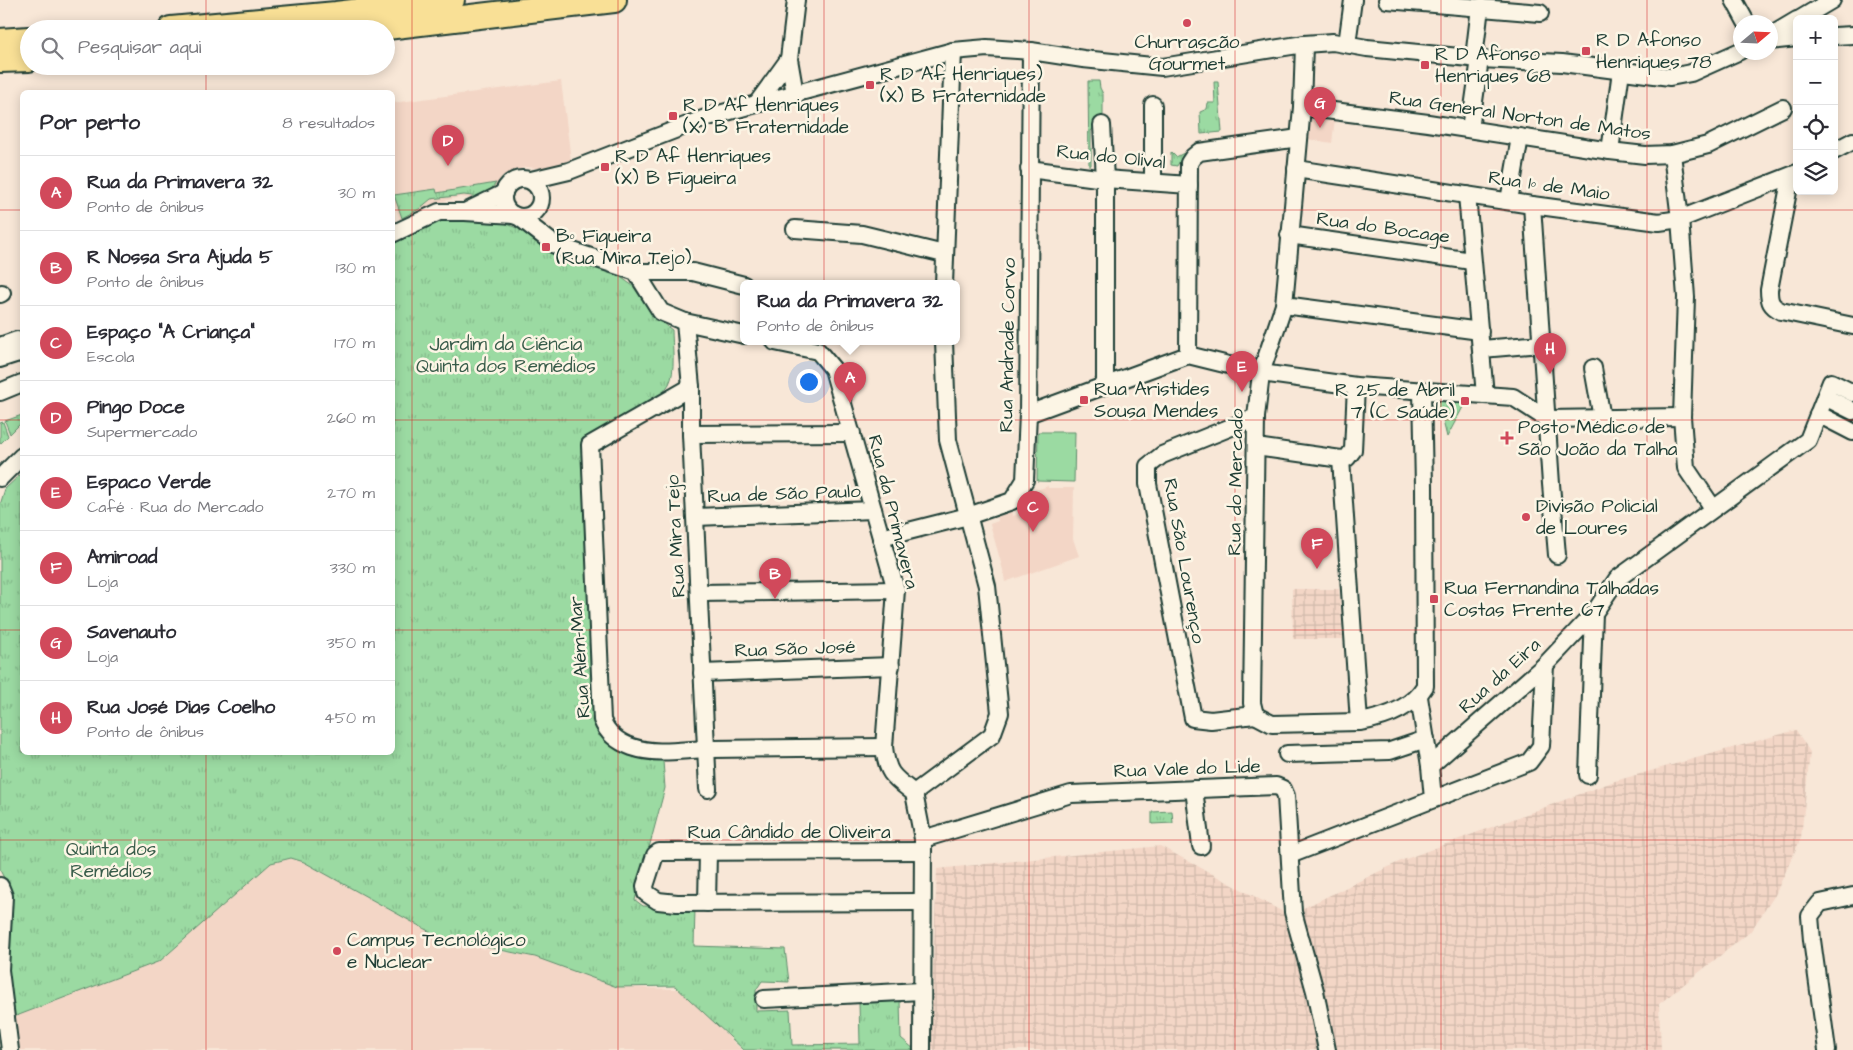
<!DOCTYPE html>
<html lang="pt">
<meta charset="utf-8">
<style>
:root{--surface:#fff;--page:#f7f7f7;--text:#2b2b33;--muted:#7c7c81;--line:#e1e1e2;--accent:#d1495b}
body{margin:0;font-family:"Architects Daughter",sans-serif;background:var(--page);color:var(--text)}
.controls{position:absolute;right:15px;top:15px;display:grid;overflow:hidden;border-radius:8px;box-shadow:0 2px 12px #0003}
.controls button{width:45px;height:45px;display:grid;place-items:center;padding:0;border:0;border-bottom:1px solid var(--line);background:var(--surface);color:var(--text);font:25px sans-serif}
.compass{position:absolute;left:1733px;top:15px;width:45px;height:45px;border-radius:50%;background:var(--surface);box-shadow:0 2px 12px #0003;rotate:71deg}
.you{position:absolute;left:808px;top:381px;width:18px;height:18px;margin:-12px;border:4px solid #fff;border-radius:50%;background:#1a73e8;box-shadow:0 0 0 8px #1a73e833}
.badge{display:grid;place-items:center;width:32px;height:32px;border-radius:50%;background:var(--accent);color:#fff;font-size:16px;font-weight:700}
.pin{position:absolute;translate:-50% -41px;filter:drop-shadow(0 1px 2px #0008)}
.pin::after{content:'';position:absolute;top:26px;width:18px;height:15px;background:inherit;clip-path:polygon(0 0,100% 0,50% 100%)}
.popup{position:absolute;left:740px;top:280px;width:220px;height:65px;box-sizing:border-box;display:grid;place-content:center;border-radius:8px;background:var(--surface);filter:drop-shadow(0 1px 4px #0005);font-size:16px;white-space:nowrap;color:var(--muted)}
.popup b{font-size:19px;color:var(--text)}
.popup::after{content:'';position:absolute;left:50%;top:100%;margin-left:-10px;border:10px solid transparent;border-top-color:var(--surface)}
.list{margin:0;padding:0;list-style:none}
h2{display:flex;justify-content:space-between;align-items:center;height:65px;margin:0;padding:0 20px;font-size:21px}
h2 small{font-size:16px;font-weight:400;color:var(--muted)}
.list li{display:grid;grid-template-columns:32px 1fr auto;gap:15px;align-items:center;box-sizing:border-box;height:75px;padding:0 20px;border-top:1px solid var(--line)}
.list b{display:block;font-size:19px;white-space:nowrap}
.list p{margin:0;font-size:16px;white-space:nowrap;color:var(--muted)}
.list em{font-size:16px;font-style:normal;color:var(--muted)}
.icon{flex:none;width:28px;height:28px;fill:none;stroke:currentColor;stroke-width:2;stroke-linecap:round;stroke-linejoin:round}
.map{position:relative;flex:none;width:1853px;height:1050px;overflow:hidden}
.search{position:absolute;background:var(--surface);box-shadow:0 2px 12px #0003;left:20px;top:20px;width:375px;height:55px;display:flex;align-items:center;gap:12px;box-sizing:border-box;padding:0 18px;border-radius:28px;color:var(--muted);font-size:19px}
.panel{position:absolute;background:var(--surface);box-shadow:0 2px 12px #0003;left:20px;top:90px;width:375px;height:665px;border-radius:8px}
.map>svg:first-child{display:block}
.built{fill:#f3d6c6}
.industrial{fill:url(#industrial-grid)}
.grass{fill:url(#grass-tufts);stroke:#5d8c6b}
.pitch{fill:#9bdaa2;stroke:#5d8c6b}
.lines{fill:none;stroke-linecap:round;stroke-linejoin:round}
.minor-casing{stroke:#1f3d34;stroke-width:20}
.highway-casing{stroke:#1f3d34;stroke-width:28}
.minor{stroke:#fcf5e5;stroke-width:16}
.highway{stroke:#f9e096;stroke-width:24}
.grid{fill:none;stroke:#d62828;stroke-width:1;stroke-opacity:0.55}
.poi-dot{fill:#d1495b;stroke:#fcf5e5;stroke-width:2}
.labels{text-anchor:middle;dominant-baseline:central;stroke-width:5;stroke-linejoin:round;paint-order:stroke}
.poi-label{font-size:19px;fill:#1f3d34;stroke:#fcf5e5;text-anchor:start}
.street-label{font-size:19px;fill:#1f3d34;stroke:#fcf5e5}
.park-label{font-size:19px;fill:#385c4a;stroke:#fcf5e5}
</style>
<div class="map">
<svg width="1853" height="1050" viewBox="0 0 1853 1050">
<defs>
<pattern id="industrial-grid" width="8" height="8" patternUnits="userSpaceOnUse" patternTransform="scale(1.25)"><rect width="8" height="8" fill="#f3d6c6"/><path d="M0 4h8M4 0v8" fill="none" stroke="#d0b9ab"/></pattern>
<pattern id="grass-tufts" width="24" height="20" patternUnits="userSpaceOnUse" patternTransform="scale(1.25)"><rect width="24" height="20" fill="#9bdaa2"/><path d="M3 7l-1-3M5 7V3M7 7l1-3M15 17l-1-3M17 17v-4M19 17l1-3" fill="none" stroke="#85bc8c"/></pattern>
</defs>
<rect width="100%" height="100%" fill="#f8e7d7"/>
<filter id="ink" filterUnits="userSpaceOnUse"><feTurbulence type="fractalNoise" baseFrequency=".02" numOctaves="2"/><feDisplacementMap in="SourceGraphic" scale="10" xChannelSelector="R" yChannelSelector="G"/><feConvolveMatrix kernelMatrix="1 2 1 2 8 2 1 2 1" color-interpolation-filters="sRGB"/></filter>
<g filter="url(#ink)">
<g class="built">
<path d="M561 81 571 160 546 169 526 167 502 176 498 185 478 200 460 197 429 205 418 215 400 221 393 200 392 103Z"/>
<path d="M1317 116 1335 118 1332 143 1307 139 1309 120Z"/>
<path d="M1048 486V488H1074L1073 539 1079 556 1005 582 1003 570 990 524 998 521 997 517 1011 512 1013 516 1035 508 1029 493Z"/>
<path d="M291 858 304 862 441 938 468 946 535 957 617 987 677 989 685 994 742 1050H13L11 1018 160 961 271 863Z"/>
</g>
<g class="industrial">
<path d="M1292 589H1339L1343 639H1293Z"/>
<path d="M1796 730 1810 752 1801 838 1775 895 1750 932 1659 1004 1661 1050H930L937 869 1160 846 1289 915 1403 860 1615 781Z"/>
</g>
<g class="grass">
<path d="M1088 81H1099L1100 88 1103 94V115C1098 120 1096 126 1091 131V165L1089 166Z"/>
<path d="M1214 82H1218L1222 132 1201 134 1200 112 1207 109 1208 103H1215Z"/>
<path d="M1171 152 1176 157 1184 153 1177 166 1171 165Z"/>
<path d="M496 183 488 193 479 197 464 195 431 199 419 209 402 218 394 195 436 189 437 193Z"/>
<path d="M444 219 502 222 529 233 545 248 611 270 633 286 653 316 672 330C672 344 676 372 669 384 657 406 606 427 582 439L598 735 642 758 663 761 665 788 635 900 643 906 695 909 694 946 785 949 789 982 762 981 756 990V1011L790 1010 792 1045 860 1044 859 1002 900 1000 901 1038 915 1050H744L675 986 617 987 535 957 441 938 304 862 291 858 271 863 160 961 11 1018 8 983 5 880 0 870V505L5 489 22 473V752H392L393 244Z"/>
<path d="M1438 400 1472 402 1463 407 1447 437 1441 413 1431 415C1431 408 1431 404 1438 400Z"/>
<path d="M22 415V422L10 434 5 421Z"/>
<path d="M3 422 8 436 0 444V423Z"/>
<path d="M1172 811 1173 823 1152 824V812Z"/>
</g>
<path class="pitch" d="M1038 432H1075L1074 482 1037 481Z"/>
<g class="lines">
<defs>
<g id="minor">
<path d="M1387 0 1540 13"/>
<path d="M1734 0 1746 22"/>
<path d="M1800 19 1832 0"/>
<path d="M1770 36 1797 20"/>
<path d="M1834 36 1853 35"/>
<path d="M1770 41 1797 38"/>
<path d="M1347 44 1353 0"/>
<path d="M1474 58 1480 7"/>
<path d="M795 94 789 59 796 0"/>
<path d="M758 102 789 59"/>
<path d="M1153 105V181"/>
<path d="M1302 107 1428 123 1610 151 1645 155 1672 154 1708 145 1783 108"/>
<path d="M1102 125 1105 179V385"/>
<path d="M1470 129 1480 59"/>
<path d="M1610 151 1621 71"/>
<path d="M1834 151 1853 141"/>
<path d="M1672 154 1680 219 1686 297 1682 417 1686 468 1713 508"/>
<path d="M1029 169 1105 179 1189 185"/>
<path d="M1296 169 1532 205 1659 222 1680 219 1797 173"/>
<path d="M1791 176 1769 290C1769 302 1771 306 1781 311L1853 326"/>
<circle cx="522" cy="198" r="19"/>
<path d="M531 180 569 171 708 117 953 51 987 48 1031 51 1083 59 1162 67 1304 44 1333 42 1367 48 1480 59 1562 63 1670 77 1691 73 1740 51"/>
<path d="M1467 195 1485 395"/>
<path d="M1509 201 1520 137"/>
<path d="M1532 205 1551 484 1557 555"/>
<path d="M465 212 504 193"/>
<path d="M519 217 555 245 636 272 661 312 685 322 744 335"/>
<path d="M795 229 862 234 944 254"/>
<path d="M392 234 439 212H465L514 215"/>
<path d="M1289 235 1472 261"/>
<path d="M636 272H693L744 285"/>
<path d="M944 284 953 51"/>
<path d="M0 294 2 293"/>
<path d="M1284 305 1480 331"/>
<path d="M685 322 691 387V434L708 789"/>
<path d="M775 342 818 351 833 369 896 590 884 747C887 774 893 777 914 793L923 839 922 1050"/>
<path d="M0 346 17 340 22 354"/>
<path d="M1482 349 1542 344"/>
<path d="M1188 355 1189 163 1193 157 1199 152 1299 138"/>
<path d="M0 359 22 352"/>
<path d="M1593 368 1602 418"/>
<path d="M691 387 590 445 602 720C607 733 618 742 632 747 659 756 685 749 712 749 769 748 827 748 884 747"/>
<path d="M0 392 22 383"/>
<path d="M1825 397 1853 411"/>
<path d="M1028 414 1188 355 1261 373 1356 386 1513 397 1547 419"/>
<path d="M1818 414 1853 432"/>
<path d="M1547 419 1682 417"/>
<path d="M691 434 852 433"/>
<path d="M1256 447 1341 459 1347 458 1353 450 1356 386"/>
<path d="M1341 459 1359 722"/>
<path d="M0 478 22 456"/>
<path d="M696 517 873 510"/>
<path d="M881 538 968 516 1012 501 1025 480 1028 414 1031 51"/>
<path d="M699 593 896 590"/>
<path d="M702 673 891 666"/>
<path d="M1419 697 1430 766 1433 799"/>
<path d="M1255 715 1252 703 1256 417 1261 373 1284 305 1302 107 1304 44"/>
<path d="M1255 715 1272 724 1359 722C1385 718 1411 709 1425 686L1424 486 1422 391"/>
<path d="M1255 715 1211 720 1193 718 1148 484V466L1162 455 1256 417"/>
<path d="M1287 754 1390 751 1426 739"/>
<path d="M1430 766 1545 665 1594 613 1617 579 1808 440 1831 382 1853 393"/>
<path d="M1588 775 1594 613"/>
<path d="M1194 789 1201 846"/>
<path d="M914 793 992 735 1000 713 987 586 948 440 944 342"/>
<path d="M923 839 1071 794 1276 786 1283 789 1286 796 1293 912 1315 991 1327 1050"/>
<path d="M1290 855 1529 762 1541 746 1545 665"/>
<path d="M0 886 4 896 0 970 10 1050"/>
<path d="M922 902 677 903 658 901 646 893 645 886 655 855 659 852 923 851"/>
<path d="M707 903 708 852"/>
<path d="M764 999 921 991"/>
<path d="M1827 1050 1812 940 1810 916 1820 903 1853 896"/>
</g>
<g id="highway">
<path d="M171 29 336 14 452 0"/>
<path d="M370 29 614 0"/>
<path d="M0 41 29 39"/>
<path d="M0 60 29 59"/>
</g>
</defs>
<use href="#minor" class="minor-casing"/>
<use href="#highway" class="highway-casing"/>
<use href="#minor" class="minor"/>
<use href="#highway" class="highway"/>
</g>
</g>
<path class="grid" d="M206 0V29M412 0V1050M618 0V1050M824 0V1050M1029 0V1050M1235 0V1050M1441 0V1050M1647 0V1050M206 66V92M0 210H22M392 210H1853M0 420H22M392 420H1853M0 630H22M392 630H1853M206 752V1050M0 840H1853"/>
<g class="poi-dot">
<circle cx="1187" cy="23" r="5"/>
<rect x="1581" y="46" width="10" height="10" rx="2.5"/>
<rect x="1420" y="60" width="10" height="10" rx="2.5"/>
<rect x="865" y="80" width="10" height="10" rx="2.5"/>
<rect x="668" y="111" width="10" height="10" rx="2.5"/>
<rect x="600" y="162" width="10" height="10" rx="2.5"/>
<rect x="541" y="242" width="10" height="10" rx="2.5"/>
<rect x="1079" y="395" width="10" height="10" rx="2.5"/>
<rect x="1460" y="396" width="10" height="10" rx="2.5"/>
<path d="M1504.5 430.5h5v5h5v5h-5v5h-5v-5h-5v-5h5z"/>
<circle cx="1526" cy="517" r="5"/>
<rect x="1429" y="594" width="10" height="10" rx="2.5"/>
<circle cx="337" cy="951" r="5"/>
</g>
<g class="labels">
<g class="poi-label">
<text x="1596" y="40">R D Afonso<tspan x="1596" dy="22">Henriques 78</tspan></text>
<text x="1187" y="42" text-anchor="middle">Churrascão<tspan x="1187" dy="22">Gourmet</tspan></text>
<text x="1435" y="54">R D Afonso<tspan x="1435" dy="22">Henriques 68</tspan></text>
<text x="880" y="74">R D Af Henriques)<tspan x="880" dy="22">(X) B Fraternidade</tspan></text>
<text x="683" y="105">R D Af Henriques<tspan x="683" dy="22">(X) B Fraternidade</tspan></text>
<text x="615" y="156">R D Af Henriques<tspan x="615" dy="22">(X) B Figueira</tspan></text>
<text x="556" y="236">Bº Figueira<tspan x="556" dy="22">(Rua Mira Tejo)</tspan></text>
<text x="1094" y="389">Rua Aristides<tspan x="1094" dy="22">Sousa Mendes</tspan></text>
<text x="1455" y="390" text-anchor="end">R 25 de Abril<tspan x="1455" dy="22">7 (C Saúde)</tspan></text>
<text x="1518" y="427">Posto Médico de<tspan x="1518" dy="22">São João da Talha</tspan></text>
<text x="1536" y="506">Divisão Policial<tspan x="1536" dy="22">de Loures</tspan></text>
<text x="1444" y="588">Rua Fernandina Talhadas<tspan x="1444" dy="22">Costas Frente 67</tspan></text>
<text x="347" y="940">Campus Tecnológico<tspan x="347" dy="22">e Nuclear</tspan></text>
</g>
<g class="street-label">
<text transform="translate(1520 116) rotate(8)">Rua General Norton de Matos</text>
<text transform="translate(1111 157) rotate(6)">Rua do Olival</text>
<text transform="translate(1549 186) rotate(8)">Rua 1º de Maio</text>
<text transform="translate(1383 228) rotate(8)">Rua do Bocage</text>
<text transform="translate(1008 345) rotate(-89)">Rua Andrade Corvo</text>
<text transform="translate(1236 482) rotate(-89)">Rua do Mercado</text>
<text transform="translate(784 494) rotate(-2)">Rua de São Paulo</text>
<text transform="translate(893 512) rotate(76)">Rua da Primavera</text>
<text transform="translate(676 536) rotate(-93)">Rua Mira Tejo</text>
<text transform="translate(1184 561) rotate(80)">Rua São Lourenço</text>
<text transform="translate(795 649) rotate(-2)">Rua São José</text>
<text transform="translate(580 657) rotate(-94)">Rua Além-Mar</text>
<text transform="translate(1500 676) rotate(-42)">Rua da Eira</text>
<text transform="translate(1187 769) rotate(-2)">Rua Vale do Lide</text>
<text x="789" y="832">Rua Cândido de Oliveira</text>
</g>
<g class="park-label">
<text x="506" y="344">Jardim da Ciência<tspan x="506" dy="22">Quinta dos Remédios</tspan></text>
<text x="111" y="849">Quinta dos<tspan x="111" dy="22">Remédios</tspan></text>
</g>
</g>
</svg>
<div class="controls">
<button>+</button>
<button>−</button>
<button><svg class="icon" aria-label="locate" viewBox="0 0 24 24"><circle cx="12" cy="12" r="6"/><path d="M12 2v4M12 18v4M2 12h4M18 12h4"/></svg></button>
<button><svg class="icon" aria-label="layers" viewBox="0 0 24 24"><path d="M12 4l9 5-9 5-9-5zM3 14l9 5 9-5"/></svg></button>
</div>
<svg class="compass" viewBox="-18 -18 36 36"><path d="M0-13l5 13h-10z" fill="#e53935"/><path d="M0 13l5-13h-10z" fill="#7c7c81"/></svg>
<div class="you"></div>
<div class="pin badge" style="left:850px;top:403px">A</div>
<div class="popup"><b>Rua da Primavera 32</b>Ponto de ônibus</div>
<div class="pin badge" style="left:775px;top:599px">B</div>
<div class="pin badge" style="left:1033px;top:532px">C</div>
<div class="pin badge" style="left:448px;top:166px">D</div>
<div class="pin badge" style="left:1242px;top:392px">E</div>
<div class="pin badge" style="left:1317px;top:569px">F</div>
<div class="pin badge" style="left:1320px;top:128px">G</div>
<div class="pin badge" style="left:1550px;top:374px">H</div>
<div class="search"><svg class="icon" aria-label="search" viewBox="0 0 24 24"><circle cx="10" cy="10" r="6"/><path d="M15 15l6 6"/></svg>Pesquisar aqui</div>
<section class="panel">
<h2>Por perto<small>8 resultados</small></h2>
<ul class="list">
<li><span class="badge">A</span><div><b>Rua da Primavera 32</b><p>Ponto de ônibus</p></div><em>30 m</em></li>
<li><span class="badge">B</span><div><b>R Nossa Sra Ajuda 5</b><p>Ponto de ônibus</p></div><em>130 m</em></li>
<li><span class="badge">C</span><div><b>Espaço &quot;A Criança&quot;</b><p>Escola</p></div><em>170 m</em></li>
<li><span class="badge">D</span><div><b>Pingo Doce</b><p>Supermercado</p></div><em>260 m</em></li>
<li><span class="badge">E</span><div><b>Espaco Verde</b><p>Café · Rua do Mercado</p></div><em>270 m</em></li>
<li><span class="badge">F</span><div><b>Amiroad</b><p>Loja</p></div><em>330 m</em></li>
<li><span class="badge">G</span><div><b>Savenauto</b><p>Loja</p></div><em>350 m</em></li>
<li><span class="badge">H</span><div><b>Rua José Dias Coelho</b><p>Ponto de ônibus</p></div><em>450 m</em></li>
</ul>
</section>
</div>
